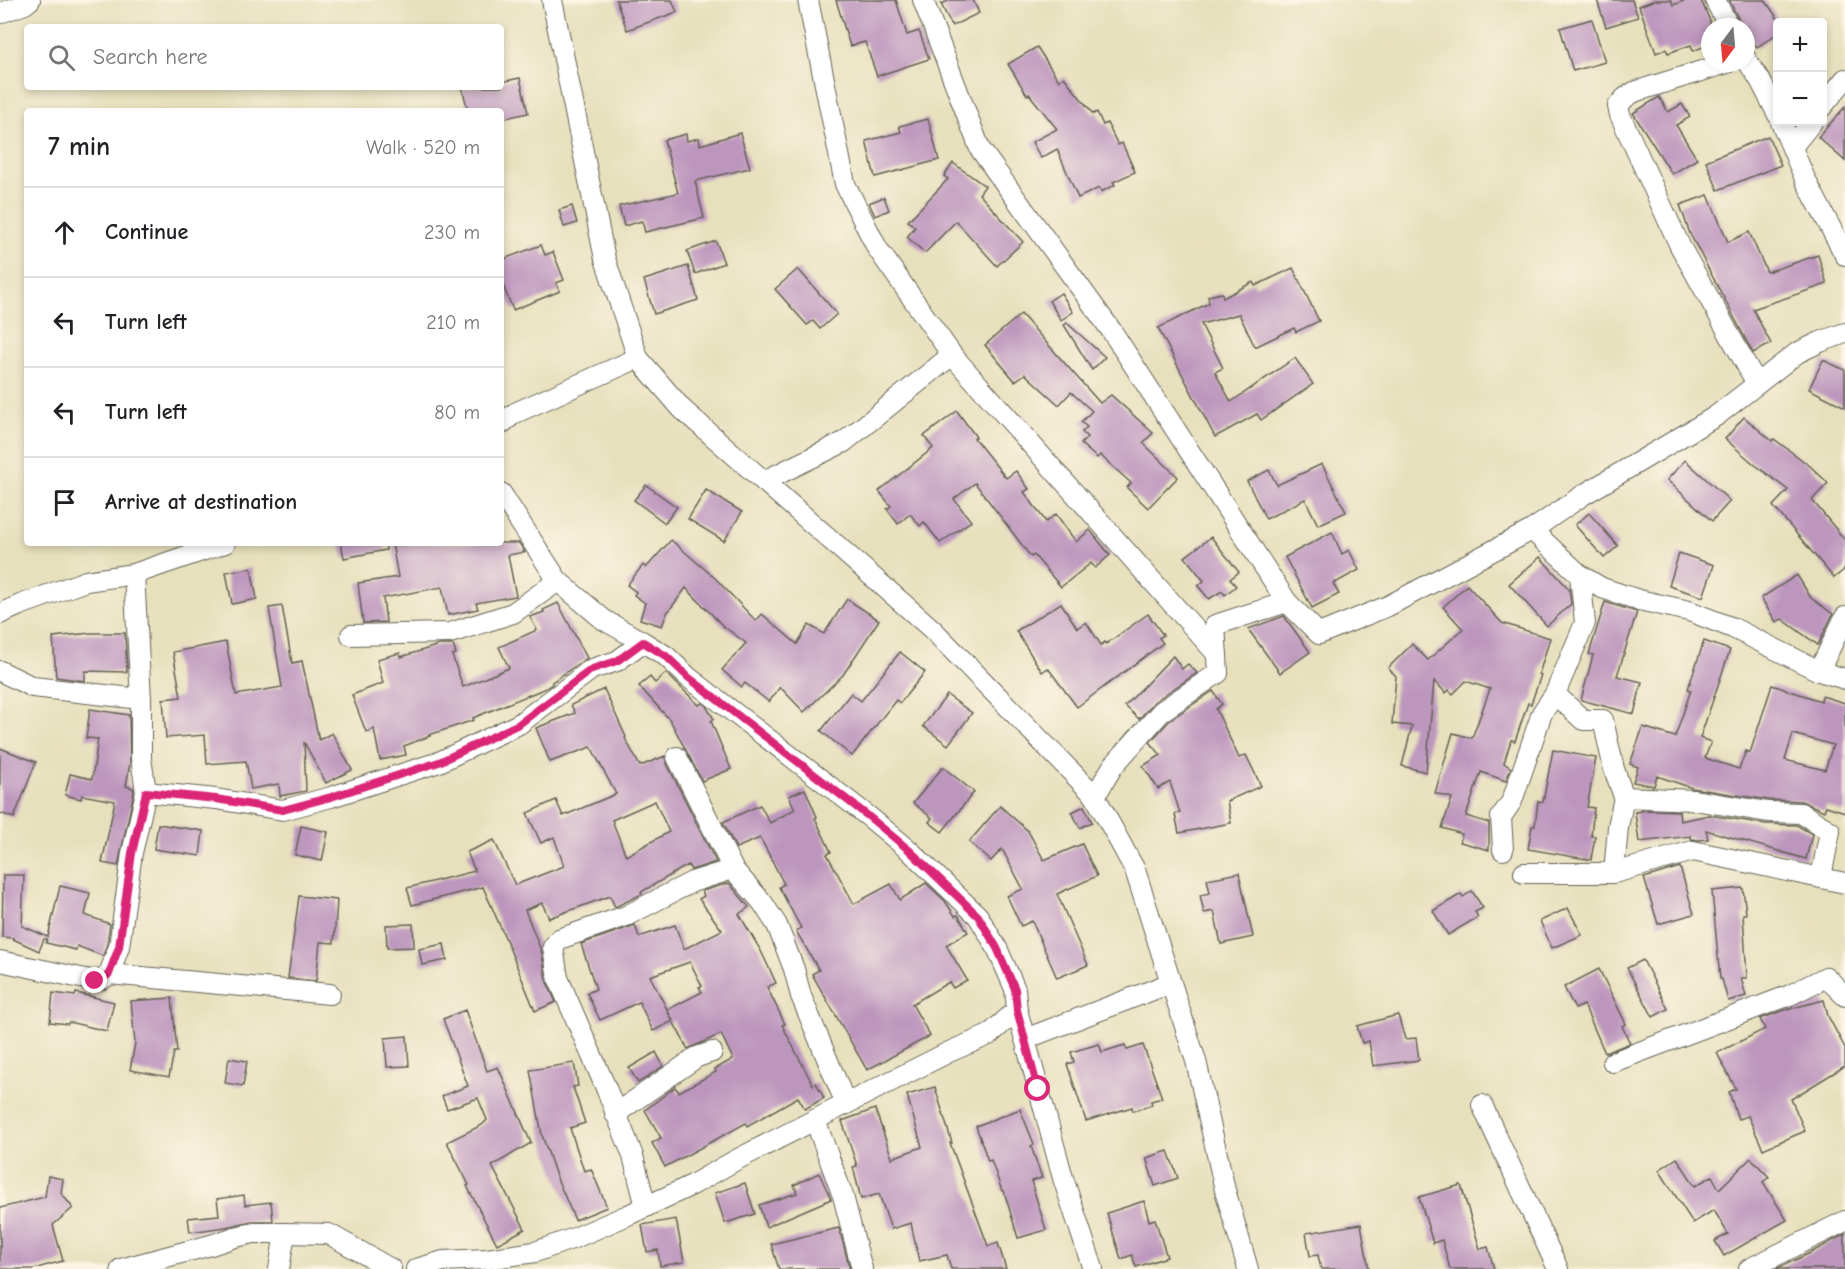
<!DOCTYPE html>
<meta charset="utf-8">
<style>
:root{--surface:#fff;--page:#f2f2f2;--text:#202124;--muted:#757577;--line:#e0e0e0}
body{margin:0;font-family:"Comic Neue",sans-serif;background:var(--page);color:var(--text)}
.controls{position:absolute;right:18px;top:18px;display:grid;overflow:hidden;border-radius:6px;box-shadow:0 3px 9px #0003}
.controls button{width:54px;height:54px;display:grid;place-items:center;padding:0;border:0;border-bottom:2px solid var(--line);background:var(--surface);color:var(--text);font:30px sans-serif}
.compass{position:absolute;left:1701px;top:18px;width:54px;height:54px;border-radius:50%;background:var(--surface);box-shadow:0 3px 9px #0003;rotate:196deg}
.stop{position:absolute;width:18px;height:18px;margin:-14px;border:4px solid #db2777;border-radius:50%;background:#fff}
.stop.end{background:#db2777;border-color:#fff;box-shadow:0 2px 6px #0008}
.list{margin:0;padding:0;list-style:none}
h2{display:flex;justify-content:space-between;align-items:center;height:78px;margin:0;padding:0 24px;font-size:26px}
h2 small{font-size:20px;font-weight:400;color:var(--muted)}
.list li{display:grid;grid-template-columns:39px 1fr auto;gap:18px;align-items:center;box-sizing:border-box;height:90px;padding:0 24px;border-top:2px solid var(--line)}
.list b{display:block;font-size:22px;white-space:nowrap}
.list em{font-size:20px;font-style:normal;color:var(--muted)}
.icon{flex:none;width:33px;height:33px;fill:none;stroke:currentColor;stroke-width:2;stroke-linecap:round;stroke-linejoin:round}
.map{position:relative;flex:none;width:1845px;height:1269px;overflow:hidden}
.search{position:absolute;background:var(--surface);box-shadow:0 3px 9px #0003;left:24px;top:24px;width:480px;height:66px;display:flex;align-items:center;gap:15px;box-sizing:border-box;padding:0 21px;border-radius:6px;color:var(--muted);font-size:22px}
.panel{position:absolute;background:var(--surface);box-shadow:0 3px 9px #0003;left:24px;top:108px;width:480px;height:438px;border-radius:6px}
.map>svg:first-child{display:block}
.building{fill:#bd96be;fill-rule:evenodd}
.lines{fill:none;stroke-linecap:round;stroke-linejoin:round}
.street-casing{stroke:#636154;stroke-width:22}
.street{stroke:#fff;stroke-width:20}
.route{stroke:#db2777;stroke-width:8}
</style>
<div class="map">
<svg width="1845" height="1269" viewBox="0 0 1845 1269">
<rect width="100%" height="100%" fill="#fcf5e5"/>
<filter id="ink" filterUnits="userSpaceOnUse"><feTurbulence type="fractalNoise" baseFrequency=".0167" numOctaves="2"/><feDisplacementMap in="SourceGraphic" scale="12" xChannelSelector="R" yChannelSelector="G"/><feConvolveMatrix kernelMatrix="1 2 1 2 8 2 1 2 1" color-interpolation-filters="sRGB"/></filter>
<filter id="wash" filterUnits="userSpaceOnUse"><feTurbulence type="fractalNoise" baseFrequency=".008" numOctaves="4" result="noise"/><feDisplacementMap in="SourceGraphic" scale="24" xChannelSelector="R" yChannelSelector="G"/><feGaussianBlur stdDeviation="1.35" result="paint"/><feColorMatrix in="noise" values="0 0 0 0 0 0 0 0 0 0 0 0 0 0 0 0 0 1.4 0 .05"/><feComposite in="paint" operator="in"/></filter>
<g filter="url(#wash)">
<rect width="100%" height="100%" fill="#e7e0bd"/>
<g id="blocks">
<g class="building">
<path d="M616 0H672L677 12 627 30Z"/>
<path d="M836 0H896L907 35 919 31 929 59 877 76 865 42 850 46Z"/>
<path d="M950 0H973L979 13 952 26 941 4Z"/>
<path d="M1597 0H1632L1638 17 1606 27Z"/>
<path d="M1655 0H1671L1673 5 1686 0H1701L1710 21V44L1693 51 1691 45 1668 53 1666 49 1656 53 1639 6Z"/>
<path d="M1729 0H1765L1778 19V33L1757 47 1746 31V27H1743L1740 22Z"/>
<path d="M1592 19 1605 62 1573 71 1560 28Z"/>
<path d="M1037 47 1059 81 1064 77 1093 114 1097 112 1103 125 1107 123 1118 145 1122 143 1135 172 1113 182 1115 185 1101 192 1099 188 1078 198 1057 149 1041 158 1032 142 1057 129 1029 94 1027 95 1008 64Z"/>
<path d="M520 78 528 113 501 119V111H468L462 87H501V82Z"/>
<path d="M1659 97 1668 112 1682 104 1690 117 1676 125 1697 159 1672 174 1633 113Z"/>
<path d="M1845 107V161L1818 137Z"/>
<path d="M928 119 939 160 875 177 866 141 901 132 899 126Z"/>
<path d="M740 133 750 168 695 181 704 218 645 232 642 221 624 226 619 206 678 193 664 140 686 134 687 141 699 138 700 145Z"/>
<path d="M1768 136 1781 165 1718 190 1706 161Z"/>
<path d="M953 163 985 186 979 194 1023 242 997 266 956 221 925 253 907 237 915 227 908 221 948 179 944 176Z"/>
<path d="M1708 195 1728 242 1749 232 1767 272 1818 255 1827 284 1753 309 1771 344 1753 353 1690 234 1680 205Z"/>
<path d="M884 197 889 210 875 216 869 203Z"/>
<path d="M572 206 577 223 564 227 559 210Z"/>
<path d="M716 241 724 263 695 274 687 251Z"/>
<path d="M541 245 545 255 553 252 564 280 556 283 560 291 513 310 501 280V260Z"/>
<path d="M688 266 698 300 654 314 644 280Z"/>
<path d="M1293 268 1319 321 1296 332 1294 328 1255 347 1239 314 1201 324 1223 368 1215 372 1231 402 1295 358 1313 384 1261 420 1257 414 1215 437 1158 328 1209 303 1208 296 1222 293 1223 298 1253 282 1255 286Z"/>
<path d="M798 269 837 314 820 329 813 321 807 325 775 289Z"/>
<path d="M1061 293 1073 312 1061 320 1049 301Z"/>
<path d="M1021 314 1100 403 1111 395 1153 433 1143 443 1178 477 1148 508 1127 488 1131 483 1100 455 1097 458 1081 444 1087 437 1082 432 1087 427 1081 422 1092 411 1071 392 1059 405 1025 374 1015 381 985 345Z"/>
<path d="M1067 323 1105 357 1092 370 1064 325Z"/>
<path d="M1823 360 1845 370V407L1809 389Z"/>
<path d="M957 411 976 437 974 438 1006 478 1016 471 1029 489 1024 492 1046 522 1056 514 1076 542 1090 530 1110 555 1095 568 1091 563 1061 587 1034 555 1031 557 975 483 954 499 971 521 940 543 924 522 920 526 910 514 898 524 887 509 891 506 879 491 933 448 924 436Z"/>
<path d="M1744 417 1772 441 1774 439 1810 466 1828 483 1812 500 1845 540V569L1834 578 1773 506 1788 490 1754 464 1725 439Z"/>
<path d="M1685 460 1730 501 1712 521 1667 480Z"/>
<path d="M1322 464 1346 512 1318 525 1305 499 1266 519 1247 481 1269 470 1277 485Z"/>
<path d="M646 485 677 507 665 523 634 500Z"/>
<path d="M706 490 742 512 724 541 688 519Z"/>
<path d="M1589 513 1618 546 1604 558 1575 525Z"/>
<path d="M1332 532 1342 554 1349 550 1359 570 1333 584 1339 594 1312 608 1285 557Z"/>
<path d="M1211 537 1239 572 1230 579 1236 586 1225 595 1222 591 1209 599 1198 586 1204 581 1185 557Z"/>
<path d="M671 540 715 578 756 621 762 614 797 644 809 625 824 634 847 599 879 620 843 675 804 712 780 687 769 702 745 683 742 687 722 670 746 643 723 626 686 588 667 613 662 626 640 619 645 603 634 595 636 592 627 585 643 565 646 568Z"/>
<path d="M341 543H385L386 550 344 558Z"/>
<path d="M392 543H519L525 552 508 555 516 596 476 603 478 609 448 615 442 587 383 598 386 622 363 623 358 583 398 577Z"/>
<path d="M1679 553 1714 565 1703 597 1669 586Z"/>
<path d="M1540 557 1569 589 1571 604 1547 626 1509 584Z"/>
<path d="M251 568 257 599 232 604 226 572Z"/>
<path d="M1797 575 1811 598 1833 614 1818 645 1782 619 1776 622 1761 598Z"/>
<path d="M1467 585 1502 623 1550 638 1539 674 1541 675 1531 704 1528 703 1515 741 1511 740 1504 763 1511 768 1506 781 1481 772 1466 816 1489 823V850L1460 842 1462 834 1442 828 1452 798 1435 793 1453 733 1472 738 1490 689 1466 681 1453 694 1449 690 1446 693 1434 681 1426 772 1402 766 1412 726 1392 724 1396 676 1388 668 1412 644 1428 660 1463 629 1443 607Z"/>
<path d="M1605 602 1637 612 1617 676 1642 682 1634 714 1581 700 1593 655 1589 654Z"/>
<path d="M558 603 587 658 552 682V684L546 688 473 718 474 720 429 735 430 736 404 746 406 755 380 760 374 729 366 732 352 695 383 683 377 659 400 653 401 657 439 645H453L456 654 452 655 463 687 509 668 499 647 537 630 530 617 544 612 543 610Z"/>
<path d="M1061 603 1077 628 1086 622 1101 645 1105 642 1106 644 1148 614 1163 635 1159 638 1163 643 1077 707 1048 668 1042 672 1016 631Z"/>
<path d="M282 606 292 663 302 661 319 740 332 733 352 770 326 783 304 742 306 791 280 796 279 784 251 789 246 761 207 764 205 735 166 738 163 699 181 697 173 652 226 642 236 695 282 687 269 608Z"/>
<path d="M1284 616 1310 652 1280 673 1248 629Z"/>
<path d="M91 633H125L127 672 85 671V681L56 677 53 637Z"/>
<path d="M1704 641 1730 650 1700 738 1711 742 1705 758 1739 769 1746 751 1750 753 1772 685 1821 701 1822 696 1845 703V812L1826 806 1824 811 1801 801 1769 800 1692 788 1657 776 1654 786 1633 782 1638 767 1630 764 1643 727 1675 737 1691 690 1688 689ZM1793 734 1833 745 1825 770 1785 760Z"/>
<path d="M900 652 925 672 900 703 896 700 852 756 821 731 851 693 861 701Z"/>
<path d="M1173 656 1182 669 1188 664 1197 673 1155 701 1139 719 1125 706Z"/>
<path d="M666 673 699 705 702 703 706 706 714 719 711 721 731 769 702 781 670 720 639 686 650 677 655 683Z"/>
<path d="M604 689 626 737 625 738 640 766 665 756 666 762 716 862 691 870 688 865 641 892 642 894 615 907 610 896 549 918 542 903 525 910 542 953 546 980 556 1002 535 1011 507 942 483 887 412 905 407 888 475 871 467 852 494 840 515 885 564 866 554 837 541 843 527 813 556 800 563 816 616 794 591 747 550 762 536 728 575 713 571 705ZM655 801 669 832 626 856 612 820Z"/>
<path d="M1213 691 1222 704 1216 709 1239 758 1246 755 1261 786 1227 801 1231 823 1179 833 1175 814 1180 813 1170 782 1158 789 1143 766 1161 755 1150 742 1170 720Z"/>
<path d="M947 695 972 713 948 745 923 726Z"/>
<path d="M90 709 129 715 130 763 126 786 133 788 134 792 118 866 102 863 115 801 82 795 81 799 65 795 70 774 92 779 98 739 86 738Z"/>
<path d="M0 748 36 762 14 818 0 813Z"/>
<path d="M1553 750 1596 758 1587 807 1594 808 1591 836H1595L1591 860 1528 849 1532 826H1535L1538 801 1543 802Z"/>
<path d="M943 767 974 792 942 832 929 822 932 818 913 803Z"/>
<path d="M805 789 817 817 815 818 831 852 827 854 854 904 891 884 900 900 926 883 945 901 955 916 958 915 968 932 946 945 967 980 953 988 949 982 912 1004 930 1036 867 1070 812 974 819 970 796 931 801 928 779 887 784 884 764 845 760 838 736 848 723 822 760 805 770 823 795 809 789 796Z"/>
<path d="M1000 806 1028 831 1044 860 1082 844 1097 876 1057 894 1088 965 1057 978 1032 921 1021 926 1007 896 1023 889 1002 849 991 861 969 842Z"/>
<path d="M1084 806 1092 822 1080 828 1072 812Z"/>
<path d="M1648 810 1679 811 1680 821 1709 815 1766 824 1797 825 1812 834 1806 859 1706 830 1708 839 1700 840 1691 839V836L1639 842 1635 812Z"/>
<path d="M158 824 203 831 200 856 154 849Z"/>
<path d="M301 826 328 832 322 861 295 855Z"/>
<path d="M1680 867 1694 914 1658 924 1644 878Z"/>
<path d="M1239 873 1253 937 1221 944 1214 911 1204 913 1200 895 1210 893 1207 879Z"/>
<path d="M3 875H24L22 926 48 937 60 886 90 893 85 915 110 924 107 944 103 956 77 946 76 950 46 943 47 939H44L39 951 13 939V938L2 937Z"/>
<path d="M729 883 749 907 739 914 761 951 776 983 767 987 785 1024 782 1025 813 1085 816 1083 824 1098 805 1109 798 1097 747 1126 746 1123 665 1167 652 1143 661 1138 645 1110 675 1087 679 1092 716 1072 715 1069 733 1059 721 1034 688 1049 667 1010 702 992 699 987 702 986 690 962 650 976 673 1021 653 1031 639 1002 600 1020 587 993 596 989 581 944 635 925 639 937 675 925 684 949 722 930 699 899 704 896 702 891Z"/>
<path d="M1743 888 1746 914H1743L1747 978H1741L1746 996 1728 1001 1722 979H1720L1712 891Z"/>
<path d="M1472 891 1483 908 1475 912 1478 917 1448 935 1433 911 1461 894 1463 897Z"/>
<path d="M299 896 337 900 334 943 320 942 316 981 288 978Z"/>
<path d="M1568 908 1582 935 1552 948 1540 921Z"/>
<path d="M413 924 414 947 387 948 386 925Z"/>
<path d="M444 944 447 960 422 965 419 949Z"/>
<path d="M1643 960 1668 1009 1653 1017 1627 968Z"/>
<path d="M1599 969 1626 1024 1622 1026 1630 1043 1605 1053 1584 1005 1575 1009 1564 987Z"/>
<path d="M53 993 75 996 76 993 114 1002 107 1031 69 1022 68 1024 50 1022Z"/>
<path d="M172 998 177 1052H174L169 1077 130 1070 135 1043 131 1001Z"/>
<path d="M1824 1000 1828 1016 1845 1048V1066L1791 1099 1805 1131 1763 1149 1748 1116 1738 1119 1729 1092 1736 1089 1717 1053 1765 1029 1760 1019 1785 1010Z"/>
<path d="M465 1010 487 1071 498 1067 531 1143 492 1166 525 1229 497 1244 467 1186 469 1185 447 1142 482 1125 487 1120 478 1098 447 1109 442 1096 468 1086 443 1019Z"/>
<path d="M1398 1015 1405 1039 1416 1038 1419 1060 1373 1066 1369 1041 1362 1043 1357 1026Z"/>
<path d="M407 1036 409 1066 387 1067 385 1038Z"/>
<path d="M1099 1044 1102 1052 1125 1045 1127 1050 1143 1045 1162 1098 1151 1101 1152 1105 1133 1111 1132 1107 1086 1121 1067 1064 1074 1062 1071 1052Z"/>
<path d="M656 1052 663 1066 638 1083 629 1068Z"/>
<path d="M229 1058 247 1061 243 1086 225 1083Z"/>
<path d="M574 1063 578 1086 573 1087 585 1123 570 1128 584 1171 591 1169 607 1207 575 1220 556 1176 542 1135 530 1070Z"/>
<path d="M935 1087 952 1143H950L988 1246 998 1243 1006 1269H951L947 1255 919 1261 911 1223 891 1229 879 1194 861 1199 853 1167 857 1166 842 1121 875 1109 892 1158 922 1147 907 1095Z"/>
<path d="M1020 1109 1034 1144 1031 1146 1042 1178 1031 1181 1046 1230 1018 1238 1004 1191H1002L991 1160 988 1161 976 1126Z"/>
<path d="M1168 1151 1178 1178 1155 1186 1146 1158Z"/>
<path d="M1677 1158 1695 1186 1712 1176 1719 1189 1751 1158 1769 1177 1763 1182 1787 1220 1724 1256 1715 1241 1728 1234 1714 1210 1693 1223 1659 1170Z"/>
<path d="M819 1173 831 1199 766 1227 759 1205 797 1193 794 1185Z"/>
<path d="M48 1176 63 1179 61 1193 73 1208 53 1225 63 1261 33 1269H0V1208L45 1197Z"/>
<path d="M745 1183 755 1214 725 1223 715 1193Z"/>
<path d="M1461 1185 1480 1249 1488 1247 1494 1269H1450L1442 1240 1433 1243 1419 1197Z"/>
<path d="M244 1195 245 1205 271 1202 273 1221H252L226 1227 190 1232 188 1218 219 1215 217 1199Z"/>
<path d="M1144 1201 1149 1221 1155 1219 1167 1257 1136 1267 1132 1255 1121 1259 1107 1213Z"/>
<path d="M676 1219 684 1262 660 1266 658 1250 647 1252 642 1225Z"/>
<path d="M1361 1224 1369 1269H1321L1318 1255 1310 1256 1306 1233Z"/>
<path d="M839 1228 850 1269H779L771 1244Z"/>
<path d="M1845 1234V1269H1776L1812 1252Z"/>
</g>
</g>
</g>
<g filter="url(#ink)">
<use href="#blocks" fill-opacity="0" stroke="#636154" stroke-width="1.5"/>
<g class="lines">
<defs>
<g id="street">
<path d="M552 0 605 259 638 358 682 409 933 630 1095 796 1135 870 1196 1061 1225 1190 1248 1269"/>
<path d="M808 0 845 184 877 248 952 355 1217 654"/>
<path d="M923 0 980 149 1111 330 1287 602"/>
<path d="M1715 0 1729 27"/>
<path d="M0 13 25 4 30 0"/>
<path d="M1746 59 1760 80 1778 115"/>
<path d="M1727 63 1634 92 1625 98 1618 106 1620 115 1680 246 1757 384"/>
<path d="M1822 107 1845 79"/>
<path d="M1781 122 1806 181 1845 255"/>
<path d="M1792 147 1812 122"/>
<path d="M501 424 515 413 638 358"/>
<path d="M764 481 844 442 952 355"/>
<path d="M501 493 558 581 604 620 643 642"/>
<path d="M1532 530 1580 575 1602 588 1639 600 1689 611 1733 628 1819 671 1845 679"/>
<path d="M1580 575 1585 623 1555 694 1583 720H1603L1614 769 1624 797 1618 827 1614 873"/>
<path d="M0 614 20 605 86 581 134 574 225 543"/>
<path d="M351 635 450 633 513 613 558 581"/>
<path d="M0 671 33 687 141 699"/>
<path d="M1819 671 1845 617"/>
<path d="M677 757 733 869 762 902 777 925 794 969 801 996 846 1104"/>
<path d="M146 792 216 799 283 810 331 797 439 762 519 724 592 669 617 661 643 642 666 656 688 677 868 816 909 850 978 916 997 948 1015 989 1017 1010 1063 1178 1093 1269"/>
<path d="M1095 796 1113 766 1162 711 1218 673 1215 625 1287 602 1319 634 1388 606 1532 530 1583 495 1716 416 1797 353 1820 342 1845 333"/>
<path d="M1624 797 1694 800 1768 812 1801 813 1830 831 1821 877"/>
<path d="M1503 850 1501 817 1512 801 1542 713 1555 694"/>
<path d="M1524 873H1614L1693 851 1845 883"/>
<path d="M0 961 95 981 103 979 109 974 119 947 132 853 146 792 141 758V699L134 574"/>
<path d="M109 974 330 994"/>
<path d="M1025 1039 1171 983"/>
<path d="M1613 1062 1790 995 1826 977 1845 996"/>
<path d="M1482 1105 1558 1269"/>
<path d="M615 1114 697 1057 712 1052"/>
<path d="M815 1120 843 1196 862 1269"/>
<path d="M646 1207 633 1156 606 1088 558 978 553 947 559 939 626 916 692 882 733 869"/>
<path d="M285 1233 329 1234 391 1269"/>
<path d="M121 1269 211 1245 235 1237 254 1233H285L279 1269"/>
<path d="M416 1269 443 1261 487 1259 535 1252 577 1237 628 1215 692 1185 736 1160 846 1104 949 1052 989 1035 1017 1010"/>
<path d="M1749 1269 1845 1221"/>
</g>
</defs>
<use href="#street" class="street-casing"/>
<use href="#street" class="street"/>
</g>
</g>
<g class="lines" filter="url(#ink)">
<path class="route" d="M95 981 103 979 109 974 119 947 132 853 146 792 216 799 283 810 331 797 439 762 519 724 592 669 617 661 643 642 666 656 688 677 868 816 909 850 978 916 997 948 1015 989 1017 1010 1038 1089"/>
</g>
</svg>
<div class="controls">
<button>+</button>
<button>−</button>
</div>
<svg class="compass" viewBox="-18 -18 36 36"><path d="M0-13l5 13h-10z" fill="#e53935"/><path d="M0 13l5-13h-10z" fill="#757577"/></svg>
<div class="stop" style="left:1038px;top:1089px"></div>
<div class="stop end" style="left:95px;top:981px"></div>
<div class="search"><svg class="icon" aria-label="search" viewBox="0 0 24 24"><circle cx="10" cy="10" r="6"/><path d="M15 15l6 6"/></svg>Search here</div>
<section class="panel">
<h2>7 min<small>Walk · 520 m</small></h2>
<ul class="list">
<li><svg class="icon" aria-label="ahead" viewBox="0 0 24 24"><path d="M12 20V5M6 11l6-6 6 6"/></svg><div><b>Continue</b></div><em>230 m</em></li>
<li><svg class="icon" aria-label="left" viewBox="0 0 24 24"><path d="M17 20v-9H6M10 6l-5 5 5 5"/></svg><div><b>Turn left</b></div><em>210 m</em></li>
<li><svg class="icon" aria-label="left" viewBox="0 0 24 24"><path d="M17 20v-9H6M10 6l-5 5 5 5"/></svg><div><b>Turn left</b></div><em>80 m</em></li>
<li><svg class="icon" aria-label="arrive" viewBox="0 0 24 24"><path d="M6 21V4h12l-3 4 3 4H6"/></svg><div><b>Arrive at destination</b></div></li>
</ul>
</section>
</div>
